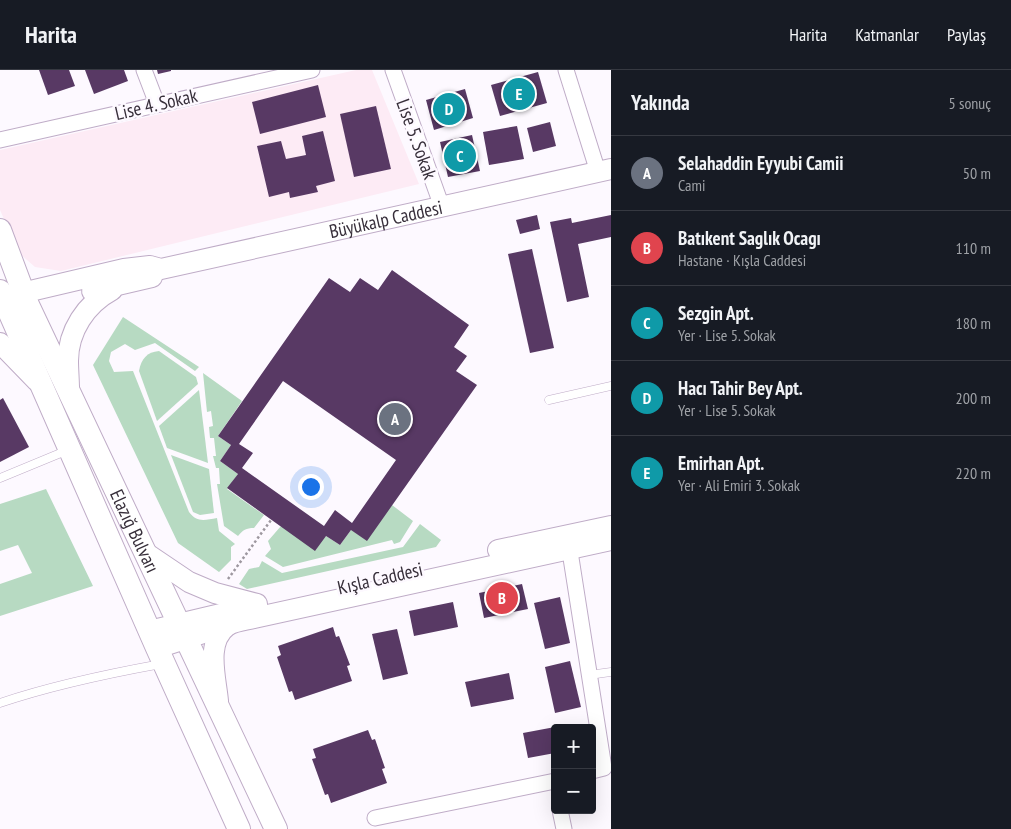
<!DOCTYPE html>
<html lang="tr">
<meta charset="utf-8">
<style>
:root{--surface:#171b24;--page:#242831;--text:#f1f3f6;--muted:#9ea1a6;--line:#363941;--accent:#7c3aed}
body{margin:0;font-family:"PT Sans Narrow",sans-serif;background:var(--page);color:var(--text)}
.controls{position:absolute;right:15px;bottom:15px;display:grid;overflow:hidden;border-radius:5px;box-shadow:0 5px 20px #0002}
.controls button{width:45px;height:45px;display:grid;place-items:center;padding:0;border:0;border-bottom:1px solid var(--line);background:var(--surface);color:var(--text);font:25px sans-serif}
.you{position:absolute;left:310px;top:416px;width:18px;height:18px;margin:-12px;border:4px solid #fff;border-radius:50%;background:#1a73e8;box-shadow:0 0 0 8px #1a73e833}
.badge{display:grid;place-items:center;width:32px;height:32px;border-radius:50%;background:var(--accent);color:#fff;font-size:16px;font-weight:700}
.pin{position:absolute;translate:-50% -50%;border:2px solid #fff;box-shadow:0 1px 5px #0006}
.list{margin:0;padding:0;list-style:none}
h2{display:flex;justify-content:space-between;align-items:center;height:65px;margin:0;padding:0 20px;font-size:21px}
h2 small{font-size:16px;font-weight:400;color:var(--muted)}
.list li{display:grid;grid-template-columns:32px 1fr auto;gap:15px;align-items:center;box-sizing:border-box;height:75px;padding:0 20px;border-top:1px solid var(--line)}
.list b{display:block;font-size:19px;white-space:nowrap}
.list p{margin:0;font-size:16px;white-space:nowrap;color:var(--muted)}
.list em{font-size:16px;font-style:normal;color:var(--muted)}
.map{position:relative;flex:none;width:611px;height:759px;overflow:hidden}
header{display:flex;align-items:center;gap:30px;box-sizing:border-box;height:70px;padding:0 25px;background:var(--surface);border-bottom:1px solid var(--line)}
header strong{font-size:24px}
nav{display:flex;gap:28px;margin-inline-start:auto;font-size:18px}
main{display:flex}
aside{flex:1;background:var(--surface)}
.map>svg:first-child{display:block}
.education{fill:#fdebf5}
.green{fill:#b7dac2}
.building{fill:#583964;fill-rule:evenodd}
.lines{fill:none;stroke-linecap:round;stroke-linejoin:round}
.lane-casing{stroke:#bfacc7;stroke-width:9}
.street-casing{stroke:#bfacc7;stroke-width:17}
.secondary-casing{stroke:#bfacc7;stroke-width:22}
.primary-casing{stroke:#bfacc7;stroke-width:24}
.path{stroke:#9d979f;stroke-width:2.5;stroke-dasharray:2.5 2.5;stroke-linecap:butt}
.lane{stroke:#fff;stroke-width:8}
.street{stroke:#fff;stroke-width:15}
.secondary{stroke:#fff;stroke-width:20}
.primary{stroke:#fff;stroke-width:22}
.labels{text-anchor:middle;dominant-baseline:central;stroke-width:5;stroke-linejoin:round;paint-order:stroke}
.street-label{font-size:19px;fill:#372f3a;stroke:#fdf9ff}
</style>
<header>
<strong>Harita</strong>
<nav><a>Harita</a><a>Katmanlar</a><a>Paylaş</a></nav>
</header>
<main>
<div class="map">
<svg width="611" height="759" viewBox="0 0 611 759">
<rect width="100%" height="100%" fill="#fdf9ff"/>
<path class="education" d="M356 0H372L419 114 61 201 35 197 19 183 0 140V80Z"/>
<g class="green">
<path d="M123 247 199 297 195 301 155 273 135 280 125 274 111 282 109 291 114 302 133 301 189 442C197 453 205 450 217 448L219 461 235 474 231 477V490L219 502 178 473 93 295Z"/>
<path d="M159 281 196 307 198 314 157 351 139 301C141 289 147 282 159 281Z"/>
<path d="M203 303 242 331 218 366 231 375 220 391 238 404 227 419 264 445 254 458C246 458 243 460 238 466L224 456 217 414H220L219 398H216L213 386H216L214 368H210L209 357 213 356 211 341 207 342Z"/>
<path d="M199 320 208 393 167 378 159 356Z"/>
<path d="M171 385 209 399 214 443 200 445 193 442Z"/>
<path d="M46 419 93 516 0 546V514L32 503 18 475 0 481V434Z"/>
<path d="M392 435 413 451 400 472 394 474 392 470 283 497 265 486 271 479 268 471 281 456 326 466 340 475 351 460Z"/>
<path d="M420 454 441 470 436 477 247 519 239 514 249 499 259 497 262 491 282 503 403 477Z"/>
</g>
<g class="building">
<path d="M39 0H69L75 16 48 25Z"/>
<path d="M85 0H124L128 11 94 24Z"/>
<path d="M157 0H171V1L158 4Z"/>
<path d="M538 2 547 33 500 46 491 15Z"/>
<path d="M318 15 326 47 260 64 252 32Z"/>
<path d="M465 19 473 48 434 60 426 30Z"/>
<path d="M376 36 391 99 354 107 340 44Z"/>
<path d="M550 52 556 76 533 82 527 58Z"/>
<path d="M517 56 524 89 489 95 483 62Z"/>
<path d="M323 61 335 111 316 116 318 122 290 128 289 122 269 127 257 76 281 71 286 89 306 85 302 66Z"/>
<path d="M472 65 480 101 448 107 440 72Z"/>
<path d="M537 145 540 159 520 164 516 150Z"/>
<path d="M611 145V167L578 174 589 227 567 232 550 152 571 148 572 153Z"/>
<path d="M532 179 554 278 530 283 508 184Z"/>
<path d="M392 200 469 255 454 277 467 286 456 301 477 315 367 471 351 460 340 475 326 466 315 481 227 418 238 404 220 391 231 375 218 366 329 208 350 222 360 208 378 220ZM283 311 396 390 352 453 335 440 324 456 242 398 253 383 239 374Z"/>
<path d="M3 328 29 377 0 392V330Z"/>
<path d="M522 514 528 539 484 548 479 523Z"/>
<path d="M560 527 570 573 545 579 534 533Z"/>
<path d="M453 532 458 557 414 566 409 541Z"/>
<path d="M333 557 336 567 339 566 350 595 347 596 352 611 295 630 292 621 289 622 277 587 281 585 278 576Z"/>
<path d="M397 559 408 604 383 610 372 564Z"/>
<path d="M570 591 581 637 555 643 545 597Z"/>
<path d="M509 603 514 629 471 637 465 612Z"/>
<path d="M569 655 570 658H557V657Z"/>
<path d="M555 657V683L528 688 523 663Z"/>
<path d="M368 660 372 670 375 669 385 698 382 699 387 713 331 733 328 724 325 725 312 689 316 688 313 679Z"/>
</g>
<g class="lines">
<defs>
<g id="lane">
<path d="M549 330 611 316"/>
<path d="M0 408 68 380"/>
<path d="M589 605 611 602"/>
<path d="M0 633C53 615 106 604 161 594"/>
</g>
<g id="street">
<path d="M144 0 157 34"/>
<path d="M393 0 442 137"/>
<path d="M566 0 598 102"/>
<path d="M0 70 312 0"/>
<path d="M568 469 604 698 592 701"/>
<path d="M560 740 564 759"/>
<path d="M375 748 555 711"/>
</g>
<g id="secondary">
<path d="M92 221 152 207"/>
<path id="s1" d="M9 226 124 199 150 196 161 199 611 99"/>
<path d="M0 273 37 311"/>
<path d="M69 319C69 310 68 300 68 291 68 261 86 234 112 220"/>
<path d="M498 480 611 456"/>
<path d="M146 483 189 512 215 523 257 534"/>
<path d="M149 561 246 538"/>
<path d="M157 578 228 555"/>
<path d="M218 631C216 608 205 572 227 556 234 551 246 550 254 548L611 470"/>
</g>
<g id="primary">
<path id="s2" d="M0 160 28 235 276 759"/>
<path d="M0 221 157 578 239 759"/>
</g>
</defs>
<use href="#lane" class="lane-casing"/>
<use href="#street" class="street-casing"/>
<use href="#secondary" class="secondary-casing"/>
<use href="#primary" class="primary-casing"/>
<path class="path" d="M228 509 271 450"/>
<use href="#lane" class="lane"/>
<use href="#street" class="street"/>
<use href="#secondary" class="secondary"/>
<use href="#primary" class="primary"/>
</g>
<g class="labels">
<g class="street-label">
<text transform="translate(156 34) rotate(-13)">Lise 4. Sokak</text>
<text transform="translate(417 69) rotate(70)">Lise 5. Sokak</text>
<text stroke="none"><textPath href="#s1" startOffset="386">Büyükalp Caddesi</textPath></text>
<text stroke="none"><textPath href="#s2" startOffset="330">Elazığ Bulvarı</textPath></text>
<text transform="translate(380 508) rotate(-13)">Kışla Caddesi</text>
</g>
</g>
</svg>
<div class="controls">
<button>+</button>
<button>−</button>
</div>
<div class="you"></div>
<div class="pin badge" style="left:395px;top:349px;background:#6b7280">A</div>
<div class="pin badge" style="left:502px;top:528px;background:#e0444e">B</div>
<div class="pin badge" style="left:460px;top:86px;background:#0f9aa8">C</div>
<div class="pin badge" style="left:449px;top:39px;background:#0f9aa8">D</div>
<div class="pin badge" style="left:519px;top:24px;background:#0f9aa8">E</div>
</div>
<aside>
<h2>Yakında<small>5 sonuç</small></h2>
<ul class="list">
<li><span class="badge" style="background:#6b7280">A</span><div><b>Selahaddin Eyyubi Camii</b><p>Cami</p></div><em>50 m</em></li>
<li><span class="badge" style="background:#e0444e">B</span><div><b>Batıkent Saglık Ocagı</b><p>Hastane · Kışla Caddesi</p></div><em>110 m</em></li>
<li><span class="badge" style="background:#0f9aa8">C</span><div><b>Sezgin Apt.</b><p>Yer · Lise 5. Sokak</p></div><em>180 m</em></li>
<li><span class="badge" style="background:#0f9aa8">D</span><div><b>Hacı Tahir Bey Apt.</b><p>Yer · Lise 5. Sokak</p></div><em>200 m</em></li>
<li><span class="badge" style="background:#0f9aa8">E</span><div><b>Emirhan Apt.</b><p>Yer · Ali Emiri 3. Sokak</p></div><em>220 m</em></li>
</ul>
</aside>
</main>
